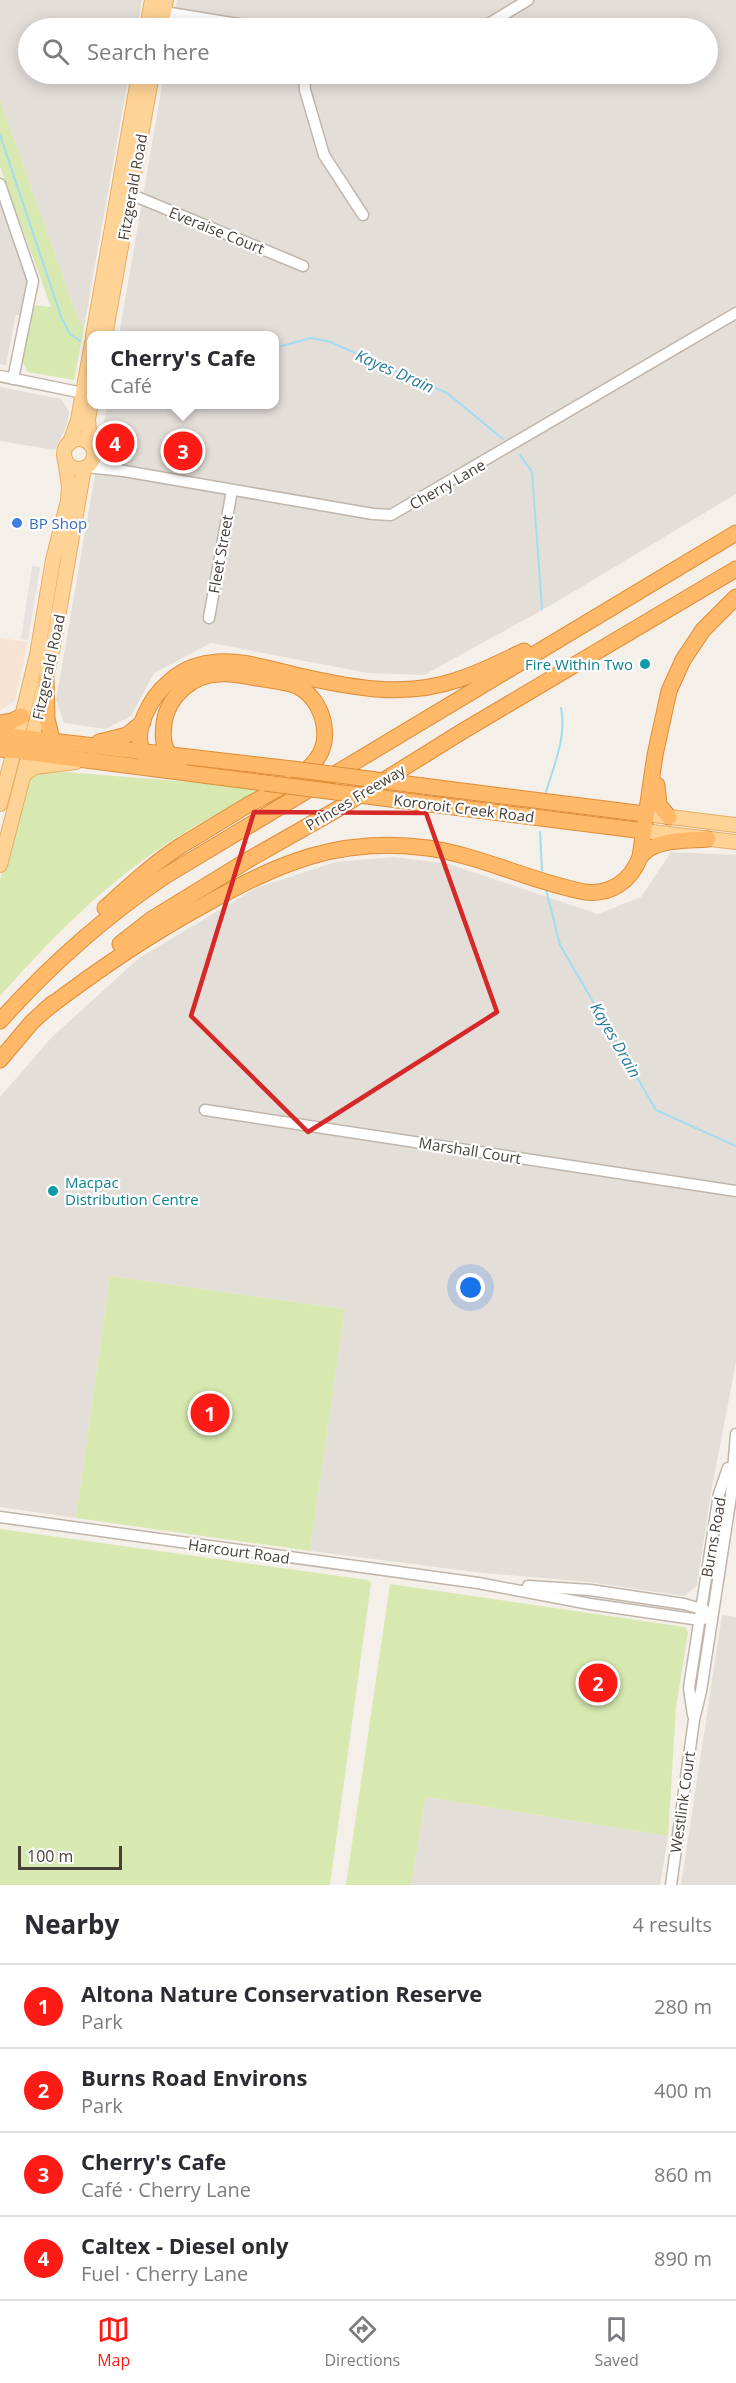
<!DOCTYPE html>
<meta charset="utf-8">
<style>
:root{--surface:#fff;--page:#f2f2f3;--text:#2b2b33;--muted:#7c7c81;--line:#e1e1e2;--accent:#fe1a15}
body{margin:0;font-family:"Open Sans",sans-serif;background:var(--page);color:var(--text)}
.scale{position:absolute;left:18px;bottom:15px;width:104px;box-sizing:border-box;padding-left:6px;border:3px solid #483f36;border-top:0;font-size:16px;line-height:21px;white-space:nowrap;color:#483f36;-webkit-text-stroke:4px #fff;paint-order:stroke}
.you{position:absolute;left:471px;top:1288px;width:21px;height:21px;margin:-15px;border:4px solid #fff;border-radius:50%;background:#1a73e8;box-shadow:0 0 0 9px #1a73e833}
.badge{display:grid;place-items:center;width:39px;height:39px;border-radius:50%;background:var(--accent);color:#fff;font-size:20px;font-weight:700}
.pin{position:absolute;translate:-50% -50%;border:3px solid #fff;box-shadow:0 2px 6px #0006}
.popup{position:absolute;left:87px;top:331px;width:192px;height:78px;box-sizing:border-box;display:grid;place-content:center;border-radius:12px;background:var(--surface);filter:drop-shadow(0 2px 4px #0005);font-size:20px;white-space:nowrap;color:var(--muted)}
.popup b{font-size:22px;color:var(--text)}
.popup::after{content:'';position:absolute;left:50%;top:100%;margin-left:-12px;border:12px solid transparent;border-top-color:var(--surface)}
.list{margin:0;padding:0;list-style:none}
h2{display:flex;justify-content:space-between;align-items:center;height:78px;margin:0;padding:0 24px;font-size:26px}
h2 small{font-size:20px;font-weight:400;color:var(--muted)}
.list li{display:grid;grid-template-columns:39px 1fr auto;gap:18px;align-items:center;box-sizing:border-box;height:84px;padding:0 24px;border-top:2px solid var(--line)}
.list b{display:block;font-size:22px;white-space:nowrap}
.list p{margin:0;font-size:20px;white-space:nowrap;color:var(--muted)}
.list em{font-size:20px;font-style:normal;color:var(--muted)}
.icon{flex:none;width:33px;height:33px;fill:none;stroke:currentColor;stroke-width:2;stroke-linecap:round;stroke-linejoin:round}
.map{position:relative;flex:none;width:736px;height:1885px;overflow:hidden}
.search{position:absolute;background:var(--surface);box-shadow:0 3px 15px #0003;left:18px;right:18px;top:18px;height:66px;display:flex;align-items:center;gap:15px;box-sizing:border-box;padding:0 21px;border-radius:33px;color:var(--muted);font-size:22px}
.sheet{height:414px;background:var(--surface)}
nav{display:flex;justify-content:space-around;align-items:center;box-sizing:border-box;height:84px;border-top:2px solid var(--line);background:var(--surface);font-size:16px;color:var(--muted)}
nav a{display:grid;justify-items:center;gap:3px}
nav .on{color:var(--accent)}
.map>svg:first-child{display:block}
.commercial{fill:#f6e3d3}
.industrial{fill:#e4ded9}
.green{fill:#d7e9b0}
.parking{fill:#e5e2e0}
.lines{fill:none;stroke-linecap:round;stroke-linejoin:round}
.stream{stroke:#a3dcf2;stroke-width:2}
.minor-casing{stroke:#c0b5aa;stroke-width:13}
.major-casing{stroke:#e6ae64;stroke-width:16}
.highway-casing{stroke:#e08b36;stroke-width:17}
.minor{stroke:#fff;stroke-width:10}
.major{stroke:#ffd396;stroke-width:14}
.highway{stroke:#ffb968;stroke-width:15}
.highway-bridge-casing{stroke:#e08b36;stroke-width:17;stroke-linecap:butt}
.highway-bridge{stroke:#ffb968;stroke-width:15}
.marked{fill:none;stroke:#d62828;stroke-width:4.5;stroke-linejoin:round}
.shop-dot{fill:#3f7fe0;stroke:#fff;stroke-width:2}
.culture-dot{fill:#0f9aa8;stroke:#fff;stroke-width:2}
.labels{text-anchor:middle;dominant-baseline:central;stroke-width:4.5;stroke-linejoin:round;paint-order:stroke}
.street-label{font-size:15px;fill:#483f36;stroke:#fff}
.shop-label{font-size:15px;fill:#366cbe;stroke:#fff;text-anchor:start}
.culture-label{font-size:15px;fill:#0d838f;stroke:#fff;text-anchor:end}
.water-label{font-size:16px;font-style:italic;fill:#297b9d;stroke:#fff}
</style>
<div class="map">
<svg width="736" height="1885" viewBox="0 0 736 1885">
<rect width="100%" height="100%" fill="#f4efe8"/>
<path class="commercial" d="M0 638 28 642 15 700 0 711Z"/>
<g class="industrial">
<path d="M0 0H142L137 28H28V74H129L84 327 77 316 0 100Z"/>
<path d="M177 0H736V494L553 604 424 675 368 673 211 643 154 673 131 716 105 729 64 723 56 700 107 405 274 404V336L119 335 164 74H708V28H172Z"/>
<path d="M0 200 30 278 20 315H16L6 365 0 364Z"/>
<path d="M0 387 61 399 69 411 67 425 55 450 0 441Z"/>
<path d="M671 852 736 855V1362L711 1492 697 1586 684 1596 589 1582 483 1573 310 1551 345 1309 110 1276 76 1518 0 1507V1097L51 1038 139 958 256 888 335 862 394 857 449 864 598 914 641 897Z"/>
<path d="M722 1615 736 1617V1885H681Z"/>
<path d="M426 1797 668 1836 660 1885H411Z"/>
</g>
<g class="green">
<path d="M0 100 77 316 84 327 74 380 28 372 22 361 33 305 51 307 0 167Z"/>
<path d="M64 772 264 788C231 807 197 824 165 845 102 886 49 941 0 996V879L30 778 39 773Z"/>
<path d="M110 1276 345 1309 310 1551 76 1518Z"/>
<path d="M0 1529 368 1580 371 1583 330 1885H0Z"/>
<path d="M390 1584 685 1627 688 1632 676 1708 668 1836 426 1797 411 1885H346Z"/>
</g>
<path class="parking" d="M32 566 40 567 28 640 21 639Z"/>
<g class="lines">
<g class="stream">
<path d="M0 135 62 319 70 334 80 341"/>
<path d="M274 348 311 338 328 341 447 393 503 439"/>
<path d="M520 455 532 472 542 609"/>
<path d="M546 792C554 765 567 736 561 708"/>
<path d="M540 832 542 871"/>
<path d="M546 889 560 945 656 1110 736 1146"/>
</g>
<defs>
<g id="minor">
<path d="M164 12 263 28"/>
<path d="M482 28 528 0"/>
<path d="M304 74 305 90 324 155 363 215"/>
<path d="M0 184 33 281 13 379"/>
<path d="M130 194 303 266"/>
<path d="M0 376 83 393"/>
<path d="M92 447 101 460 118 468"/>
<path d="M86 467 124 471 373 514 391 515 736 313"/>
<path d="M209 618 232 490"/>
<path d="M205 1110 736 1191"/>
<path d="M0 1517 478 1583 590 1604 700 1620 712 1616"/>
<path d="M528 1586 590 1590 684 1604 705 1610"/>
<path d="M693 1715 689 1688 719 1494 728 1468"/>
<path d="M671 1885 694 1720 701 1691 731 1496 736 1434"/>
</g>
<g id="major">
<path d="M147 28 152 0"/>
<path d="M161 28 166 0"/>
<path d="M93 336 139 74"/>
<path d="M105 336 152 74"/>
<circle cx="79" cy="454" r="15"/>
<path d="M70 443 78 420 92 343"/>
<path d="M90 444 88 419 92 399"/>
<path d="M17 737 37 655 53 560 68 501 69 487 65 459"/>
<path d="M32 740 53 646 84 468"/>
<path d="M24 774 35 767 76 762"/>
<path d="M0 804 14 751"/>
<path d="M645 814 736 825"/>
<path d="M644 831 736 842"/>
<path d="M0 865 29 754"/>
</g>
<g id="highway">
<path d="M46 680 47 719 53 743"/>
<path d="M0 723 12 721 22 716"/>
<path d="M0 735 292 769"/>
<path d="M99 742 127 735 143 722"/>
<path d="M0 749 265 783"/>
<path d="M182 771C172 767 151 764 145 755 129 733 152 696 169 682 180 672 195 665 210 663 239 658 272 670 300 676 353 688 404 698 457 680 480 673 502 661 524 651"/>
<path d="M657 785 659 805 669 817"/>
<path d="M423 786 645 814"/>
<path d="M398 800 644 831"/>
<path d="M640 857C654 838 687 841 708 839"/>
<path d="M105 908C129 886 154 863 182 845 204 832 226 818 248 805 268 794 303 778 316 760 334 737 322 698 297 686 284 681 270 680 257 678 245 676 232 673 220 674 193 674 168 696 164 723 163 734 162 745 169 754"/>
<path d="M120 944 152 919 248 860 336 810 463 731 736 569"/>
<path d="M45 1010C96 971 147 936 204 905 279 863 339 836 428 848 482 856 532 882 585 892 611 895 631 881 640 857L655 755 669 691 683 660 703 630 736 597"/>
<path d="M0 1021C50 965 103 918 165 876L736 533"/>
<path d="M0 1060 32 1022 53 1003"/>
</g>
</defs>
<use href="#minor" class="minor-casing"/>
<use href="#major" class="major-casing"/>
<use href="#highway" class="highway-casing"/>
<use href="#minor" class="minor"/>
<use href="#major" class="major"/>
<use href="#highway" class="highway"/>
<defs>
<g id="highway-bridge">
<path d="M292 769 423 786"/>
<path d="M265 783 398 800"/>
</g>
</defs>
<use href="#highway-bridge" class="highway-bridge-casing"/>
<use href="#highway-bridge" class="highway-bridge"/>
</g>
<path class="marked" d="M254 812 426 813 497 1012 308 1132 191 1016Z"/>
<circle class="shop-dot" cx="17" cy="523" r="6"/>
<g class="culture-dot">
<circle cx="645" cy="664" r="6"/>
<circle cx="53" cy="1191" r="6"/>
</g>
<g class="labels">
<g class="street-label">
<text transform="translate(132 187) rotate(-80)">Fitzgerald Road</text>
<text transform="translate(217 230) rotate(22)">Everaise Court</text>
<text transform="translate(447 484) rotate(-30)">Cherry Lane</text>
<text transform="translate(220 554) rotate(-80)">Fleet Street</text>
<text transform="translate(48 667) rotate(-78)">Fitzgerald Road</text>
<text transform="translate(355 797) rotate(-31)">Princes Freeway</text>
<text transform="translate(464 808) rotate(7)">Kororoit Creek Road</text>
<text transform="translate(470 1150) rotate(9)">Marshall Court</text>
<text transform="translate(713 1537) rotate(-80)">Burns Road</text>
<text transform="translate(239 1551) rotate(8)">Harcourt Road</text>
<text transform="translate(682 1802) rotate(-82)">Westlink Court</text>
</g>
<g class="shop-label">
<text x="29" y="523">BP Shop</text>
</g>
<g class="culture-label">
<text x="633" y="664">Fire Within Two</text>
<text x="65" y="1182" text-anchor="start">Macpac<tspan x="65" dy="17">Distribution Centre</tspan></text>
</g>
<g class="water-label">
<text transform="translate(395 371) rotate(24)">Kayes Drain</text>
<text transform="translate(616 1040) rotate(60)">Kayes Drain</text>
</g>
</g>
</svg>
<div class="scale">100 m</div>
<div class="you"></div>
<div class="pin badge" style="left:210px;top:1413px">1</div>
<div class="pin badge" style="left:598px;top:1683px">2</div>
<div class="pin badge" style="left:183px;top:451px">3</div>
<div class="popup"><b>Cherry's Cafe</b>Café</div>
<div class="pin badge" style="left:115px;top:443px">4</div>
<div class="search"><svg class="icon" aria-label="search" viewBox="0 0 24 24"><circle cx="10" cy="10" r="6"/><path d="M15 15l6 6"/></svg>Search here</div>
</div>
<section class="sheet">
<h2>Nearby<small>4 results</small></h2>
<ul class="list">
<li><span class="badge">1</span><div><b>Altona Nature Conservation Reserve</b><p>Park</p></div><em>280 m</em></li>
<li><span class="badge">2</span><div><b>Burns Road Environs</b><p>Park</p></div><em>400 m</em></li>
<li><span class="badge">3</span><div><b>Cherry's Cafe</b><p>Café · Cherry Lane</p></div><em>860 m</em></li>
<li><span class="badge">4</span><div><b>Caltex - Diesel only</b><p>Fuel · Cherry Lane</p></div><em>890 m</em></li>
</ul>
</section>
<nav>
<a class="on"><svg class="icon" aria-label="map" viewBox="0 0 24 24"><path d="M3 6l6-2 6 2 6-2v14l-6 2-6-2-6 2zM9 4v14M15 6v14"/></svg>Map</a>
<a><svg class="icon" aria-label="directions" viewBox="0 0 24 24"><path d="M12 3l9 9-9 9-9-9zM9 14v-3h6M13 9l2 2-2 2"/></svg>Directions</a>
<a><svg class="icon" aria-label="saved" viewBox="0 0 24 24"><path d="M7 4h10v16l-5-4-5 4z"/></svg>Saved</a>
</nav>
